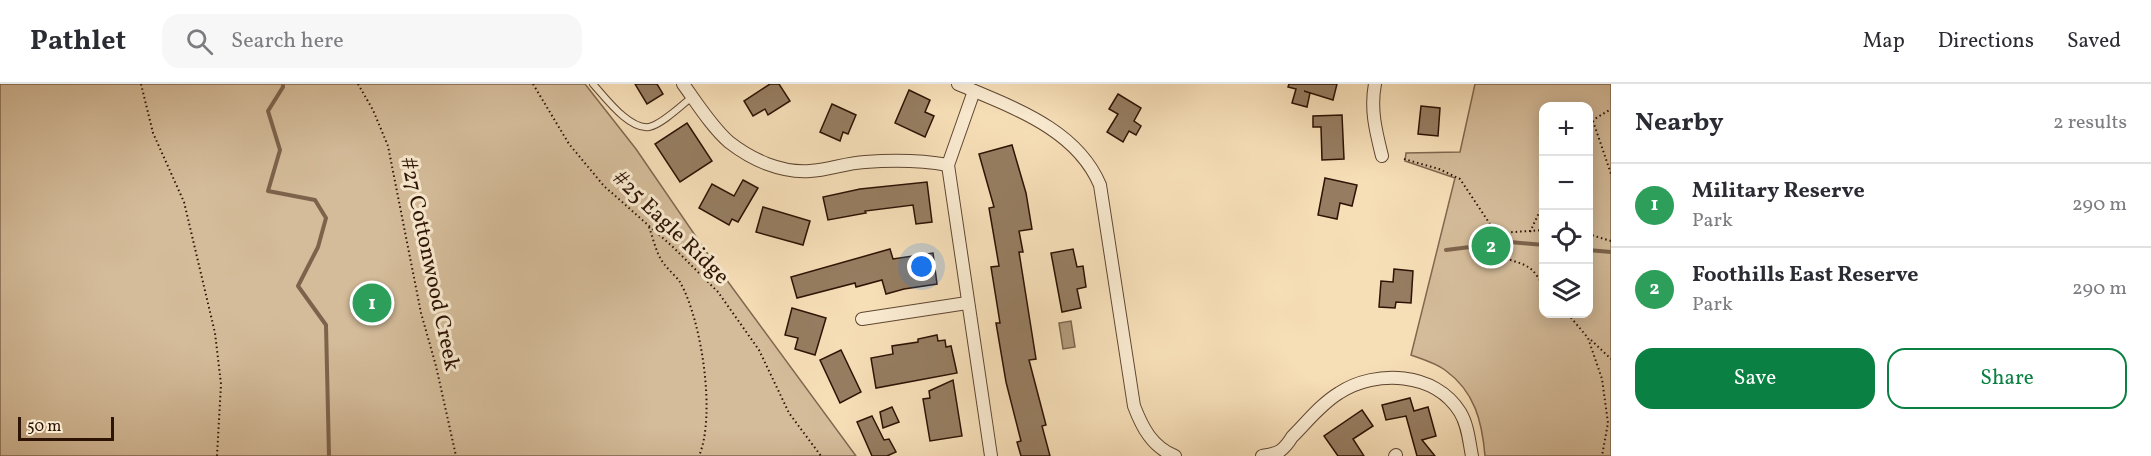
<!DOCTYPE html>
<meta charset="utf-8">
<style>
:root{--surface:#fff;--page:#f7f7f7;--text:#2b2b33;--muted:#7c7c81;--line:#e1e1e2;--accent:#0b8043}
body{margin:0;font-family:Vollkorn,serif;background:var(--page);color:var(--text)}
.controls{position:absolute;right:18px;top:18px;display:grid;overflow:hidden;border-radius:12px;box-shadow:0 3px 15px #0003}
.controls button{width:54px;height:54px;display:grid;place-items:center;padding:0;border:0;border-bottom:2px solid var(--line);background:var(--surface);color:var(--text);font:30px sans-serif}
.scale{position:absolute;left:18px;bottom:15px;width:96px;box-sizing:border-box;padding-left:6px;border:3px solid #2d1304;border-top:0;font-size:16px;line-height:21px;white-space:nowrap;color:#2d1304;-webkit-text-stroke:4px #f9ead0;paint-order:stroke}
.you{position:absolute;left:922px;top:183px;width:21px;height:21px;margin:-15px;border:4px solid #fff;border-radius:50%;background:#1a73e8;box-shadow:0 0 0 9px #1a73e833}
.badge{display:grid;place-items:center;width:39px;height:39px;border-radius:50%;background:var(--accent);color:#fff;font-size:20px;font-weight:700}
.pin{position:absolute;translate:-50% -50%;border:3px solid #fff;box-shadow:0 2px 6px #0006}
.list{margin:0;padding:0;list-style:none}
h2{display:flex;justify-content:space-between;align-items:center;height:78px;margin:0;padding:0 24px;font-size:26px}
h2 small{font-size:20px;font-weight:400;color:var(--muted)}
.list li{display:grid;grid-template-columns:39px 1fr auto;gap:18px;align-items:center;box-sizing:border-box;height:84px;padding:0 24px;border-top:2px solid var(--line)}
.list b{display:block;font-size:22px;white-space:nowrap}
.list p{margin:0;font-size:20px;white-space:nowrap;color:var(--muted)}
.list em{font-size:20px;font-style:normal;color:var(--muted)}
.actions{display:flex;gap:12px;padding:18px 24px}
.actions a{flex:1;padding:14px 0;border:2px solid var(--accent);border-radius:18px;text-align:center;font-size:21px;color:var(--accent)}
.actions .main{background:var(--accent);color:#fff}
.icon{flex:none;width:33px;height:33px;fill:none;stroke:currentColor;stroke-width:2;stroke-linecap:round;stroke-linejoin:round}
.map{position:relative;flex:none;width:1611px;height:372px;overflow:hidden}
header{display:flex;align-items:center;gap:36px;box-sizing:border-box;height:84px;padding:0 30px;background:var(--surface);border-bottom:2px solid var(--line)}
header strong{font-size:28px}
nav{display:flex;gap:33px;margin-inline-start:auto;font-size:21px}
.search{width:420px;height:54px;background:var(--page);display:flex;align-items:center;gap:15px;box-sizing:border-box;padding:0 21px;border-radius:18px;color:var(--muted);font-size:22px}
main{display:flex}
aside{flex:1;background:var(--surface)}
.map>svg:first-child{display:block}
.green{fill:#d4bb99;stroke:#80674e;stroke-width:1.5;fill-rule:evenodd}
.water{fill:#b2997a;stroke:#7d634b;stroke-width:1.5}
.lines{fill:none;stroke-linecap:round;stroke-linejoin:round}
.stream{stroke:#7d634b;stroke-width:4}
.building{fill:#967d61;stroke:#2d1304;stroke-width:1.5}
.lane-casing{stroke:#5f4631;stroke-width:8}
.street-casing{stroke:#5f4631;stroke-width:14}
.path{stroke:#2d1304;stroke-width:2;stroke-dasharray:1.5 3;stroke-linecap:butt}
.lane{stroke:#f9ead0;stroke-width:6}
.street{stroke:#f9ead0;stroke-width:12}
.labels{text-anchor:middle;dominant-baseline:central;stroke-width:6;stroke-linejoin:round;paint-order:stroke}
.street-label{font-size:22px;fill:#2d1304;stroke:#f9ead0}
</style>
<header>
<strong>Pathlet</strong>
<div class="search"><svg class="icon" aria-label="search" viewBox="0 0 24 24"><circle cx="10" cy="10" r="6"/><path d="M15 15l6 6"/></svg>Search here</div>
<nav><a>Map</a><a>Directions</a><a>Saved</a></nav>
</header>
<main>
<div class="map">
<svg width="1611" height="372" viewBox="0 0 1611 372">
<rect width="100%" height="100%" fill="#f6deb7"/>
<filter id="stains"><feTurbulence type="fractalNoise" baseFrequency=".00333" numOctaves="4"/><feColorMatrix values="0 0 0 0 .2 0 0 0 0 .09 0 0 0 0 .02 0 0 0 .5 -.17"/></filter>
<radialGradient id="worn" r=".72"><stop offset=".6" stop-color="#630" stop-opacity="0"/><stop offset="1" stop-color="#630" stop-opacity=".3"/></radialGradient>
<g class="green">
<path d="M0 0H585L636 65 712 176 856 372H0Z"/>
<path d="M1475 0H1611V372H1485C1482 337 1475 308 1445 286 1436 279 1422 275 1411 271L1455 94 1405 77 1406 69 1460 68ZM1544 22H1588V230H1544Z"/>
</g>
<path class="water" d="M1071 237 1075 263 1063 265 1059 239Z"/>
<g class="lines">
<g class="stream">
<path d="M283 0V3L268 27 280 66 268 107 315 116 326 134 318 163 298 202 326 241 329 372"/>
<path d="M1446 166 1510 158 1544 161"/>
<path d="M1588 166 1611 168"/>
</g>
</g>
<g class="building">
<path d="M635 0H657L663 10 647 20Z"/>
<path d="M770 0H779L790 17 768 31 765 25 753 32 744 17Z"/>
<path d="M1289 0H1337L1333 16 1304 7 1310 9 1307 23 1292 19 1296 5 1288 3Z"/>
<path d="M909 6 930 16 925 28 934 32 925 53 895 39Z"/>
<path d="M1118 10 1141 24 1134 37 1141 42 1136 51 1129 47 1123 58 1107 48 1118 30 1109 25Z"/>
<path d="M832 20 856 31 848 50 843 48 840 57 820 48Z"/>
<path d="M1421 22 1440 24 1438 52 1418 50Z"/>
<path d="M1342 31 1344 75 1322 76 1321 43H1313V32Z"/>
<path d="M687 39 712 77 680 98 655 60Z"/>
<path d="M1012 61 1026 109 1032 145 1019 147 1023 168H1019L1036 275 1029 276 1046 341 1042 342 1050 372H1021L1017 358 1021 357 1006 298 996 239H1000L991 183 999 182 989 124 994 123 979 70Z"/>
<path d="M1325 94 1357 101 1352 122 1340 119 1337 135 1318 131Z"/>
<path d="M743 96 758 104 738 138 732 135 729 141 699 124 712 100 734 112Z"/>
<path d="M927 98 932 138 916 140 913 121 865 127 866 129 828 136 823 113 860 105Z"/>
<path d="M763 123 810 137 803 161 756 148Z"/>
<path d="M890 165 893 175 933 169 937 200 904 205 886 210 882 196 856 203 855 199 797 214 791 193Z"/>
<path d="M1073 165 1077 183 1083 182 1086 203 1077 205 1081 224 1062 228 1051 169Z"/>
<path d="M1394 185 1413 187 1411 219 1396 218 1395 224 1379 223 1381 197 1393 198Z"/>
<path d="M792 224 826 234 815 271 795 265 798 254 785 251Z"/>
<path d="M937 251 938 257 945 256 946 263 951 262 957 289 876 304 871 274 893 270 892 262 918 258V255Z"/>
<path d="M841 266 861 308 840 319 820 276Z"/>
<path d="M953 296 962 352 930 357 923 315 930 314 929 307Z"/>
<path d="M1410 314 1414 327 1428 323 1436 352 1422 356 1435 372H1417L1406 332 1386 336 1382 321Z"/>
<path d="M892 323 899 338 883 344 880 328Z"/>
<path d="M1362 326 1373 342 1353 355 1364 372H1338L1324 352Z"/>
<path d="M872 332 884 356 889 355 896 368 887 372H872L857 338Z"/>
</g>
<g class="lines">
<defs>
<path id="lane" d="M593 0C605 13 629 46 649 43 661 41 682 21 692 13"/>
<g id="street">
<path d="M683 0C697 19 711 42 729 58 752 76 781 89 810 87 828 86 846 79 865 78 893 76 920 76 948 81"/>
<path d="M958 0C1011 23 1076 44 1100 101L1134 322C1142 343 1152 363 1175 372"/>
<path d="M1375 0C1370 25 1376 48 1382 72"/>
<path d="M974 7 948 81 991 372"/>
<path d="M862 235 967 219"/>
<path d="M1262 372C1267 371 1275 370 1280 367 1284 364 1289 358 1292 353 1307 338 1321 320 1339 309 1376 285 1435 288 1460 328 1468 341 1469 357 1472 372"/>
<path d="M1395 372 1396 371"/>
</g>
</defs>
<use href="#lane" class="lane-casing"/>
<use href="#street" class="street-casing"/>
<g class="path">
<path d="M141 0 153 49 184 118 215 249 221 300 217 372"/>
<path d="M358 0 373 26 388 62 421 229 436 282 456 372"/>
<path d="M533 0 569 60 604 102 674 164 718 208 759 266 789 329 821 372"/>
<path d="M1593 37 1611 90"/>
<path d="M1588 39 1611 25"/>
<path d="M1404 75 1439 85 1460 95 1494 146C1480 178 1515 172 1531 185 1536 189 1539 196 1544 201"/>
<path d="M649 143C653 154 656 168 662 177 667 185 675 191 680 198 702 237 716 332 699 372"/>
<path d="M1494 146 1499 149 1544 146"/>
<path d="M1530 148 1544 118"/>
<path d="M1588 150 1611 157"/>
<path d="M1568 230 1588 254 1602 295 1608 339 1602 372"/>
<path d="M1591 256 1611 275"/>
</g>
<use href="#lane" class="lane"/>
<use href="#street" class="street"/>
</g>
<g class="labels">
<g class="street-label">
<text transform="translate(670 144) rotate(44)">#25 Eagle Ridge</text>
<text transform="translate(429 180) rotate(78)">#27 Cottonwood Creek</text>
</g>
</g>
<rect width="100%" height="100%" filter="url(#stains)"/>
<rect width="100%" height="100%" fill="url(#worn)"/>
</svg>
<div class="controls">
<button>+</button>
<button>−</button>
<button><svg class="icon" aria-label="locate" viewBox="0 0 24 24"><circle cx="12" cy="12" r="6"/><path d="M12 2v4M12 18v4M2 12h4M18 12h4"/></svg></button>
<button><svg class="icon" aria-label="layers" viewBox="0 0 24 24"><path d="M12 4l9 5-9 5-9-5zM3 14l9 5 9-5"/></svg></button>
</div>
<div class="scale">50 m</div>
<div class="you"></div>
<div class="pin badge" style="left:372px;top:219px;background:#2e9e5b">1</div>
<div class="pin badge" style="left:1491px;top:162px;background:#2e9e5b">2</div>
</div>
<aside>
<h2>Nearby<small>2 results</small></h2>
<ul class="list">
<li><span class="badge" style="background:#2e9e5b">1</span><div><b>Military Reserve</b><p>Park</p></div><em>290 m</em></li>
<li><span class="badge" style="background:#2e9e5b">2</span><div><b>Foothills East Reserve</b><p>Park</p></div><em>290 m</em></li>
</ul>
<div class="actions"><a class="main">Save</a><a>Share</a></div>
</aside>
</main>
